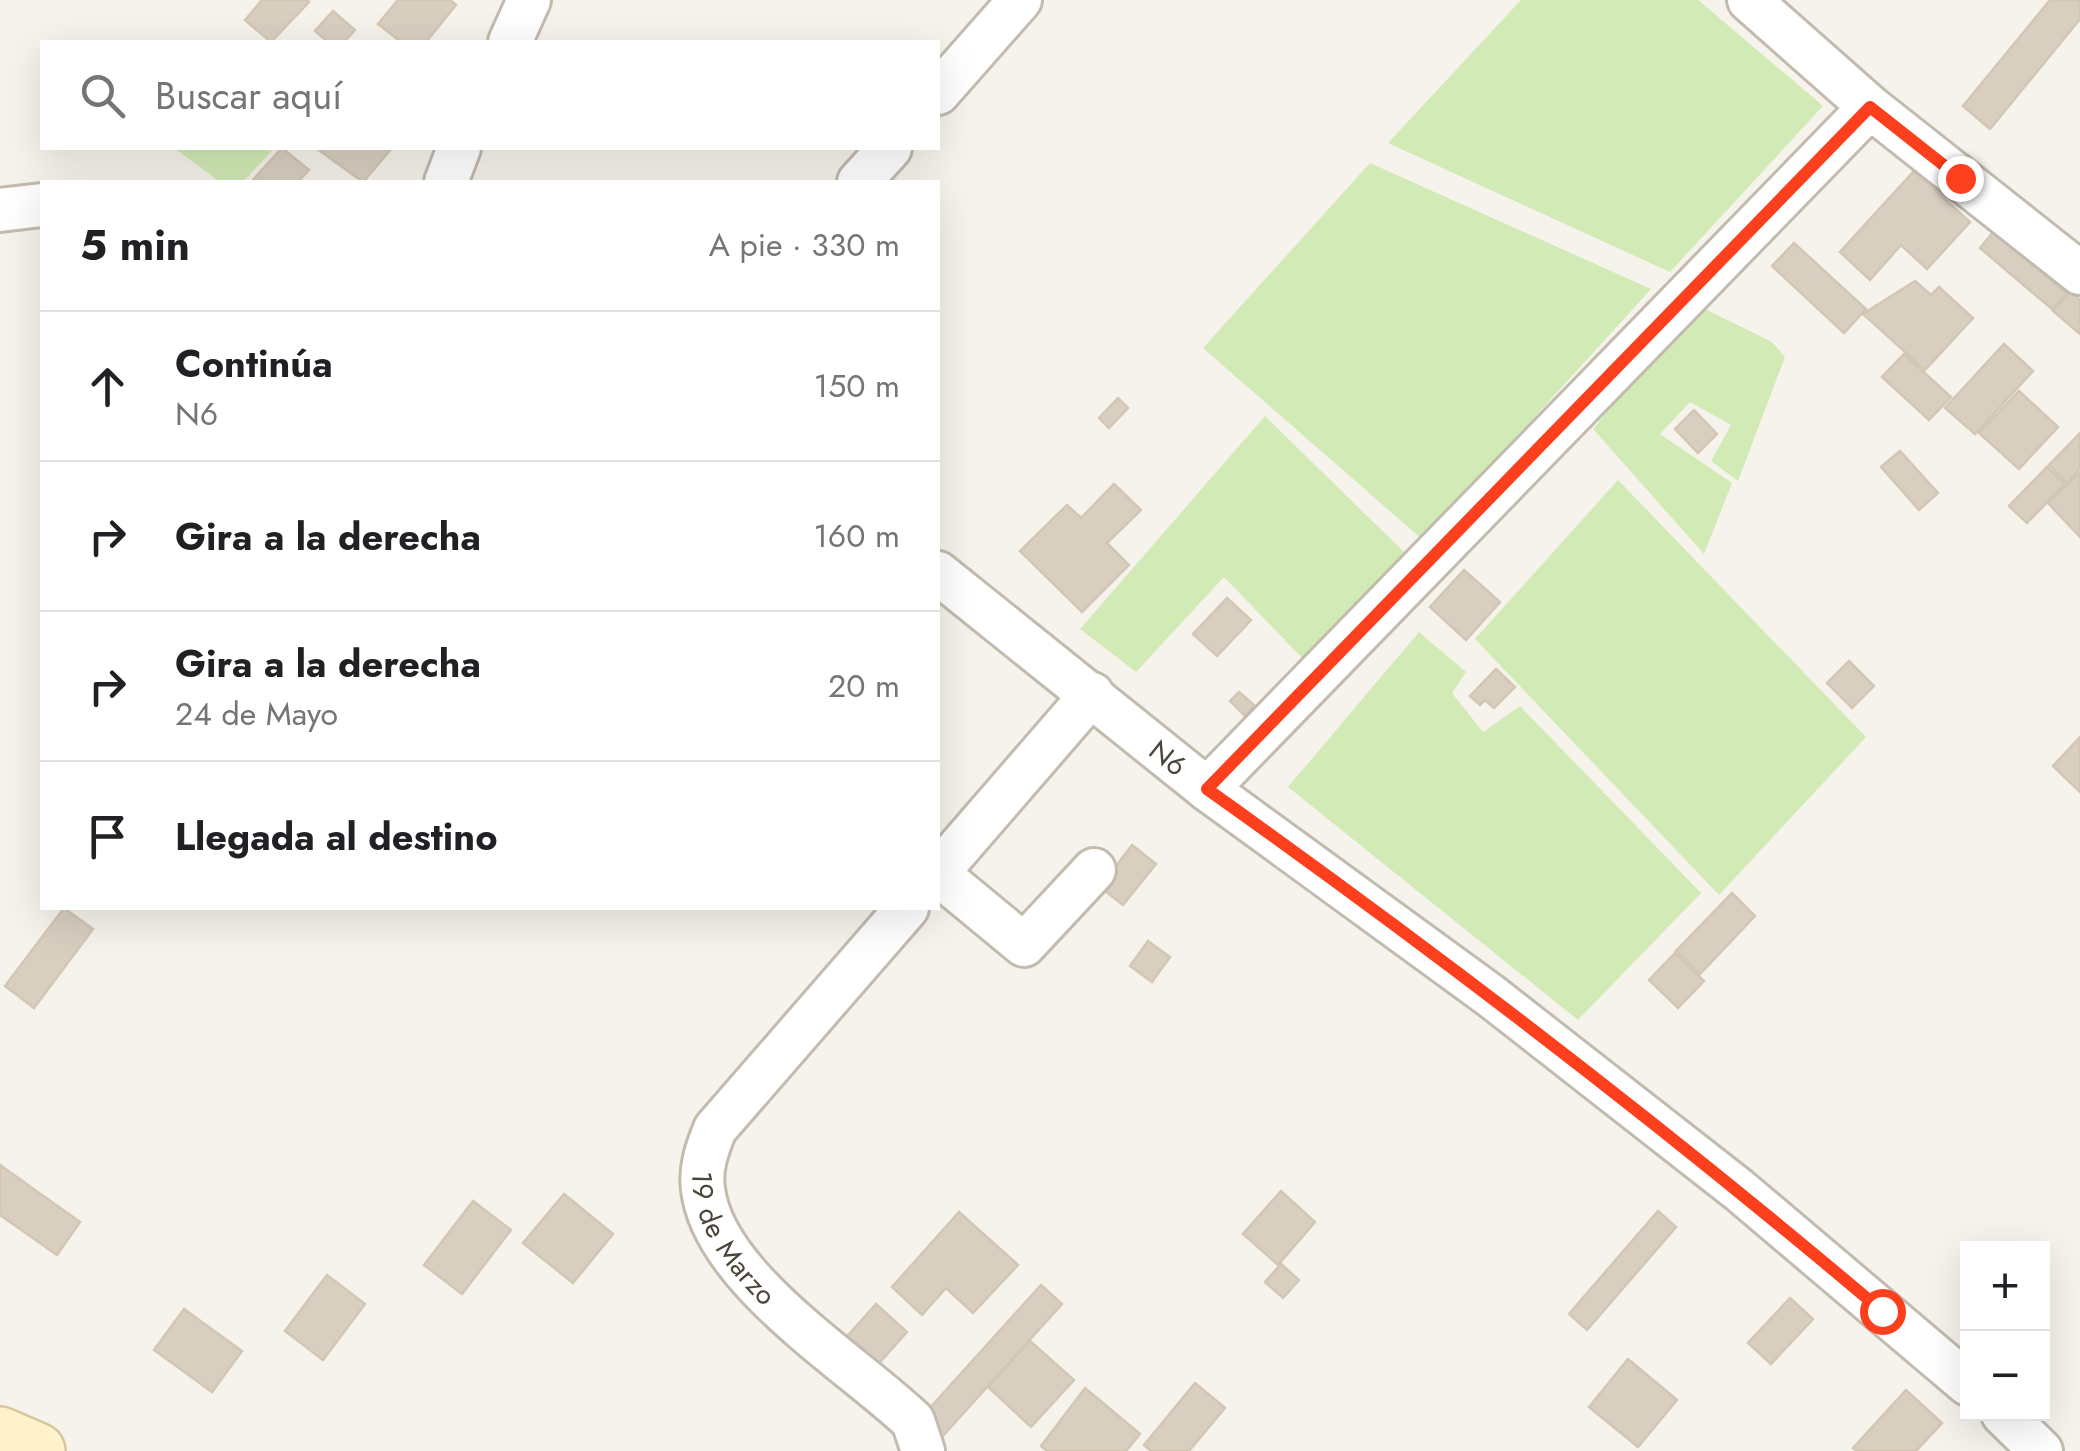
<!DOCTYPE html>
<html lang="es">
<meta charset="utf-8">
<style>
:root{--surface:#fff;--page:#f2f2f2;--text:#202124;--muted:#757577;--line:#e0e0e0}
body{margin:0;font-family:Jost,sans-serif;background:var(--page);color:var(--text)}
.controls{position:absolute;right:30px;bottom:30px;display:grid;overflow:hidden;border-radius:0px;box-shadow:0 10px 40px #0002}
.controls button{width:90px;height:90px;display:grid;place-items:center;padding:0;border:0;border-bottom:2px solid var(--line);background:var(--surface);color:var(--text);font:50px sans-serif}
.stop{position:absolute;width:30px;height:30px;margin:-22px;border:8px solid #fc3f1d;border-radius:50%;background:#fff}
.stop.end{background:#fc3f1d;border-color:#fff;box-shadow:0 2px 10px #0008}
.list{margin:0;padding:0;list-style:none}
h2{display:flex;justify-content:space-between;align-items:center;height:130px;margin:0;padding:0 40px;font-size:42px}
h2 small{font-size:32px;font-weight:400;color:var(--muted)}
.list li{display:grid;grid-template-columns:65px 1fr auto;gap:30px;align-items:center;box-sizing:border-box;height:150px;padding:0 40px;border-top:2px solid var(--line)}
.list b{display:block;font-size:38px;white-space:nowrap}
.list p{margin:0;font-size:32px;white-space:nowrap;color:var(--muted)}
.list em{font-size:32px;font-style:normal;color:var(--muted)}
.icon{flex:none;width:55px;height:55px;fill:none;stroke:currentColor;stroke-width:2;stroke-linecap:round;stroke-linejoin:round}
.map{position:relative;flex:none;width:2080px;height:1451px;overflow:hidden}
.search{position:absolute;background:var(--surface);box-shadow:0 10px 40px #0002;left:40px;top:40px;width:900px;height:110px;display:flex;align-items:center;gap:25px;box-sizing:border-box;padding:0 35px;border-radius:0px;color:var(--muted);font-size:38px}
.panel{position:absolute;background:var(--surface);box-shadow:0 10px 40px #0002;left:40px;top:180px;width:900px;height:730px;border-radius:0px}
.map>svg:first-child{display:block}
.green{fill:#d2eab5}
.building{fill:#d8cfc1;stroke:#d3c7b4;stroke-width:2.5}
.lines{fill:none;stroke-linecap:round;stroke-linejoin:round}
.street-casing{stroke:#c2bbae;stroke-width:48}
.secondary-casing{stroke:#d6c79b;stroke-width:60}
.street{stroke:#fff;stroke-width:42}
.secondary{stroke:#fff3cd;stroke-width:55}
.route{stroke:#fc3f1d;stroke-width:12}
.labels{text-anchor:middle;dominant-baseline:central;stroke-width:10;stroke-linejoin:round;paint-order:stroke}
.street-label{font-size:28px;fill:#4b4439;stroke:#fff}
</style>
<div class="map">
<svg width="2080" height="1451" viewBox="0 0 2080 1451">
<rect width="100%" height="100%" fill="#f6f3ec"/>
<g class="green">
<path d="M1521 0H1698L1823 106 1670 272 1388 143Z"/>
<path d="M174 148H274L243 182H220Z"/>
<path d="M1370 163 1651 289 1423 540 1203 348Z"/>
<path d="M1695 304 1772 342 1785 357 1738 481 1711 461 1731 425 1690 402 1660 434 1732 483 1704 554 1593 429Z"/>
<path d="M1265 416 1406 554 1306 662 1224 577 1136 672 1080 629Z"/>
<path d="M1618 480 1866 737 1719 895 1475 639Z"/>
<path d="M1419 632 1466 672 1452 693 1483 732 1520 706 1701 893 1578 1020 1288 787Z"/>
</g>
<g class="building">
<path d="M262 0H307L309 2 271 42 245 20Z"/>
<path d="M398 0H450L456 5 426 42H401L378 24Z"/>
<path d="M2050 0H2080V19L1990 129 1963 106Z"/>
<path d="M333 11 355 30 344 42H328L315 31Z"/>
<path d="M282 148 309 170 298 182H251Z"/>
<path d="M316 148H392L363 182Z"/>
<path d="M1914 171 1970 222 1927 269 1901 245 1870 280 1840 252Z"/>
<path d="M1994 231 2066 293 2052 309 1980 248Z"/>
<path d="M1794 243 1866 309 1844 333 1772 266Z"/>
<path d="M1915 281 1931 295 1939 287 1973 318 1925 370 1863 314Z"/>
<path d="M2070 292 2080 300V334L2053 311Z"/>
<path d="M2004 344 2033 371 1975 434 1945 408Z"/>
<path d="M1904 354 1951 397 1929 420 1882 377Z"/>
<path d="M2019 391 2058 427 2019 469 1979 433Z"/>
<path d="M1118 398 1128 408 1109 428 1099 418Z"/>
<path d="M1694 410 1717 434 1698 453 1675 429Z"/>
<path d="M2080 433V469L2067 483 2049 465Z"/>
<path d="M1900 451 1938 493 1919 510 1881 467Z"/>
<path d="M2047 467 2065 484 2027 523 2009 506Z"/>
<path d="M2080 473V537L2048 503Z"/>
<path d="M1114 484 1141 510 1107 543 1129 565 1082 612 1020 551 1067 505 1081 518Z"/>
<path d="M1464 570 1500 602 1466 640 1430 607Z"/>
<path d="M1227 598 1251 620 1217 656 1193 634Z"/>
<path d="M1849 661 1874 686 1852 708 1827 683Z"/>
<path d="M1496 669 1515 687 1494 708 1485 700 1480 705 1470 696Z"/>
<path d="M1239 692 1255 706 1245 716 1230 701Z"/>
<path d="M2080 737V792L2053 766Z"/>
<path d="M1132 845 1156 864 1123 905 1100 887Z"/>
<path d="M1732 893 1755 916 1700 974 1676 951Z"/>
<path d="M64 908 93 929 34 1008 5 986Z"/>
<path d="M1148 941 1170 957 1152 982 1130 966Z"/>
<path d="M1675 953 1704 981 1678 1008 1649 980Z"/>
<path d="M0 1165 80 1222 57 1255 0 1215Z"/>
<path d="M1281 1191 1315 1222 1278 1265 1243 1234Z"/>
<path d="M564 1194 613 1234 573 1283 523 1243Z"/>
<path d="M473 1201 511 1230 462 1294 424 1265Z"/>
<path d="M1658 1211 1676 1227 1587 1330 1569 1314Z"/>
<path d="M959 1212 1018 1265 973 1313 946 1288 922 1315 892 1287Z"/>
<path d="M1281 1264 1299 1280 1283 1298 1265 1282Z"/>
<path d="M327 1275 365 1304 323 1360 285 1331Z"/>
<path d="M1041 1285 1062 1304 941 1438 920 1419Z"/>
<path d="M1790 1298 1813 1319 1771 1364 1748 1343Z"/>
<path d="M876 1304 907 1332 873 1370 842 1342Z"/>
<path d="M184 1309 242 1351 212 1392 154 1350Z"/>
<path d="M1030 1341 1074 1380 1031 1427 988 1387Z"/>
<path d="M1628 1359 1677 1400 1638 1447 1589 1407Z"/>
<path d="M1195 1383 1225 1408 1189 1451H1151L1144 1445Z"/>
<path d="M1085 1388 1140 1434 1126 1451H1047L1041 1446Z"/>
<path d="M1906 1390 1942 1423 1916 1451H1857L1853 1448Z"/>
</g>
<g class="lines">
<defs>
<g id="street">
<path d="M1749 0 1870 107 2080 273"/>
<path d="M510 42 529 0"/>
<path d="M938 93 1020 0"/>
<path d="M446 182 459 148"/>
<path d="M859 182 890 148"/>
<path d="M0 210 42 205"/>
<path id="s1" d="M938 573 1207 789 1491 996 1739 1190 1968 1384"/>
<path d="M1207 789 1870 107"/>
<path d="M938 872 1092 694"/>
<path d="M938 874 1024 945 1094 870"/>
<path id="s2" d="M907 908 715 1129C707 1149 700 1168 703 1189 713 1278 851 1362 913 1421L923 1451"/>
<path d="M2003 1414 2041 1451"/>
</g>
<path id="secondary" d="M0 1435 37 1451"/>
</defs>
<use href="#street" class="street-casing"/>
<use href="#secondary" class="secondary-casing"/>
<use href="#street" class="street"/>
<use href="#secondary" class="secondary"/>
</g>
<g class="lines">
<path class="route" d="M1882 1311C1665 1127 1439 954 1207 789L1870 107 1960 178"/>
</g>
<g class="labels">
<g class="street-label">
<text stroke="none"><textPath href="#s1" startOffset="295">N6</textPath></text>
<text stroke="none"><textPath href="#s2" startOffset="412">19 de Marzo</textPath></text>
</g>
</g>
</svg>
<div class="controls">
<button>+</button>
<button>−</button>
</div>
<div class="stop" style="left:1882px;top:1311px"></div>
<div class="stop end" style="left:1960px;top:178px"></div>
<div class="search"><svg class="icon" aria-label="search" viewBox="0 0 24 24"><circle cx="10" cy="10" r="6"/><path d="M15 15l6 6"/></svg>Buscar aquí</div>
<section class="panel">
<h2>5 min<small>A pie · 330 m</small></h2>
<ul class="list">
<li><svg class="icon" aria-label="ahead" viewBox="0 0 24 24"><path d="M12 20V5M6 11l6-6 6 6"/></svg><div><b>Continúa</b><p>N6</p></div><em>150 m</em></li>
<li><svg class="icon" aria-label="right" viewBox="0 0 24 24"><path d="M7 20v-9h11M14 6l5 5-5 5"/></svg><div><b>Gira a la derecha</b></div><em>160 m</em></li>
<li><svg class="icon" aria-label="right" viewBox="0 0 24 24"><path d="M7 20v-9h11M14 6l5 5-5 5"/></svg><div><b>Gira a la derecha</b><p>24 de Mayo</p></div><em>20 m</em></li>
<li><svg class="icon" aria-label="arrive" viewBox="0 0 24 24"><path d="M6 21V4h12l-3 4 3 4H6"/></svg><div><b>Llegada al destino</b></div></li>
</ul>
</section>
</div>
